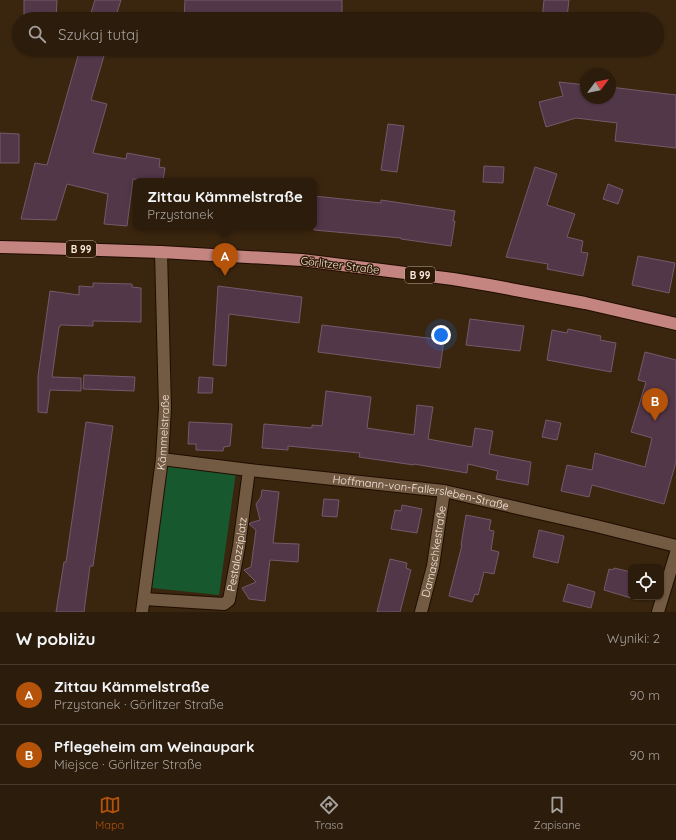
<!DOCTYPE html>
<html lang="pl">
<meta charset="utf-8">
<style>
:root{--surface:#2c1c0b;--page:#342514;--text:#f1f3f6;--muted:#a6a19d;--line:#483a2c;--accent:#b45309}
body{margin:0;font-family:Quicksand,sans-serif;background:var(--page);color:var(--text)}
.controls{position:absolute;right:12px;bottom:12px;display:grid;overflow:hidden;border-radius:8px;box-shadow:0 1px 3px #0004}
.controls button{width:36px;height:36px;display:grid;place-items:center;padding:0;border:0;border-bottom:1px solid var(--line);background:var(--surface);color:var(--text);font:20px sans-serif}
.compass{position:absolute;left:580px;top:68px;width:36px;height:36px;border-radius:50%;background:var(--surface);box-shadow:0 1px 3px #0004;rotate:58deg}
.you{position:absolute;left:441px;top:335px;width:14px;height:14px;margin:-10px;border:3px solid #fff;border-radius:50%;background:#1a73e8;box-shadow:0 0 0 6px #1a73e833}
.badge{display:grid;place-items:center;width:26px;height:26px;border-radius:50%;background:var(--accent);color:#fff;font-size:13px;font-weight:700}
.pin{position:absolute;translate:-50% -33px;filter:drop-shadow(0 1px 2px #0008)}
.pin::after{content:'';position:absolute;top:21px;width:14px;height:12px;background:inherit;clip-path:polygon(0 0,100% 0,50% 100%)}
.popup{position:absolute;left:133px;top:178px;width:184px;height:52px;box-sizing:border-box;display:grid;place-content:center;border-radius:8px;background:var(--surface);filter:drop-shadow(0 1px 3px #0005);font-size:13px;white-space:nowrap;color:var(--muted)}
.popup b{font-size:15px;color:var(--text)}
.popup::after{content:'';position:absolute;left:50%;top:100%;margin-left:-8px;border:8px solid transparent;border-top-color:var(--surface)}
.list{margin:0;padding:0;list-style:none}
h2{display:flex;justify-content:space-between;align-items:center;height:52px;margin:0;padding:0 16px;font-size:17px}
h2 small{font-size:13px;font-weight:400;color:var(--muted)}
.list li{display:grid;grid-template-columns:26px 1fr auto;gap:12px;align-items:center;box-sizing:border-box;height:60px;padding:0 16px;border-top:1px solid var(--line)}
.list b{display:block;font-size:15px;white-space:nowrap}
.list p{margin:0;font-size:13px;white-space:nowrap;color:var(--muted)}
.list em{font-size:13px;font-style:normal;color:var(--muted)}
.icon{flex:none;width:22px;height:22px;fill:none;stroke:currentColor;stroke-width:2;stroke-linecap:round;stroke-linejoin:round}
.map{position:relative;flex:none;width:676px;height:612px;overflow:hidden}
.search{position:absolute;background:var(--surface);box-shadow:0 1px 3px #0004;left:12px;right:12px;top:12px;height:44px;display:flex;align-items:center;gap:10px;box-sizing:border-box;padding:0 14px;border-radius:22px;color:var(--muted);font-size:15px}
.sheet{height:172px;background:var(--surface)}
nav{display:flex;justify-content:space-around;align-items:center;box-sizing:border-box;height:56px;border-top:1px solid var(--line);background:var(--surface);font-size:11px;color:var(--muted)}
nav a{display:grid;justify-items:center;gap:2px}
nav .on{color:var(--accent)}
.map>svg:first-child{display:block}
.green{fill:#18582f}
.building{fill:#523748;stroke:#76596a}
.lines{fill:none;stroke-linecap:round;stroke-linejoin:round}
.street-casing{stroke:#200d00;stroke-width:14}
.primary-casing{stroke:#200d00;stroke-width:14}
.street{stroke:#725a43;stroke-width:12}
.primary{stroke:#c48580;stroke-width:12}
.labels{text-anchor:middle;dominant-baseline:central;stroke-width:3;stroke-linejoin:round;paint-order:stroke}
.shield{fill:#301b06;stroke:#bdac9d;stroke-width:1}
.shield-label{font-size:10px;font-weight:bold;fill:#f9eade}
.street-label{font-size:11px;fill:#f9eade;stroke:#301b06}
</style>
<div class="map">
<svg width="676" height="612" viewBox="0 0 676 612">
<rect width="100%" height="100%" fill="#3a250f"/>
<path class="green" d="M165 466 236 472 219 595 152 588Z"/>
<g class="building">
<path d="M24 0H57L56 19H24Z"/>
<path d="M95 0H121L115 19H89Z"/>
<path d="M185 0H342V19H184Z"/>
<path d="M544 0H569L567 17 560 16V19H542Z"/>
<path d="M80 49H106L91 100 107 104 93 153 126 159 127 153 160 159 159 167 165 168 163 181 133 179 127 226 104 224 108 194 67 184 56 220 21 219 35 163 47 165Z"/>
<path d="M559 82 586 85V98H610V87L676 95V148L615 141 617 123 576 118 546 127 539 102 563 96Z"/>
<path d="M388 124 404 126 397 172 381 170Z"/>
<path d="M0 133 19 134V163H0Z"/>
<path d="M484 166 504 167 503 183 483 182Z"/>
<path d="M535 167 557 174 547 205 575 214 567 237 583 241 581 252 588 253 583 276 547 269 548 264 506 257Z"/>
<path d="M608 184 623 190 618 204 603 199Z"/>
<path d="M314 196 381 203V200L455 211 453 221H455L451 246 401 239V238L314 230Z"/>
<path d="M638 256 675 263 669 293 632 285Z"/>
<path d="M93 283 132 284V287L141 288V322L93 321V326L60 325V327H59L52 377 81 378V391L50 390 47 413 38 412V376L50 291 79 295V286L93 287Z"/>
<path d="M218 286 302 297 299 323 229 314 226 366 213 365Z"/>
<path d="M470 319 524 326 520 351 466 345Z"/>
<path d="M322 325 444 340 440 368 318 352Z"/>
<path d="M568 329 601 336 600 340 616 343 611 372 547 360 552 330 567 333Z"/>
<path d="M645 352 676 360V462L664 504 592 485 589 497 561 491 567 465 592 470 595 453 645 467 652 438 631 432 646 382 638 380Z"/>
<path d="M84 375 135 377 134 391 83 389Z"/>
<path d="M199 377 213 378 212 393H198Z"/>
<path d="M326 391 371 397 367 428 414 435 417 405 433 407 428 439 472 447 475 428 493 431 489 454 531 462 528 485 496 479 498 471 468 464 467 473 414 464V465L359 457 360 453 288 446V450L262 448 264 424 312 428V425L322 426Z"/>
<path d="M546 420 561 423 557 440 542 437Z"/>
<path d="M86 422 113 426 93 566H90L84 612H56L64 562H66Z"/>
<path d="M189 422 232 424 230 446 224 447 223 451 196 450V444H188Z"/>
<path d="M262 490 279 492 273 543 299 544 298 562 270 560 265 601 249 599 242 588 256 582 244 570 251 567 256 530 249 524 250 523 260 520 256 504 261 497Z"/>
<path d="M324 499 339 500 337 517 322 516Z"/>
<path d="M402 505 422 509 417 533 391 529 395 510 401 511Z"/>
<path d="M466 515 491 520 489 530 494 531 491 550 499 552 494 574 484 572 478 595 475 594 472 602 449 596 462 545H461Z"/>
<path d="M539 530 564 536 558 563 533 557Z"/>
<path d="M390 559 407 563 406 568 411 570 400 612H377Z"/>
<path d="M614 568 631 572V598L604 590 609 569 613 570Z"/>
<path d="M568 584 595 592 591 608 563 601Z"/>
</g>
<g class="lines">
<defs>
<g id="street">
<path id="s1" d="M162 459 249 470 444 491 596 526 676 546"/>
<path id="s2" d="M144 599 224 604 229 600 239 546 249 470"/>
<path id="s3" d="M142 612 162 459 165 408 161 252"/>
<path id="s4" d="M421 612 433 566 444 491"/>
<path d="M658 612 676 553"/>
</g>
<path id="primary" d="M0 247 40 248 161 252 302 260 453 279 489 285 585 303 676 324"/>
</defs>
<use href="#street" class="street-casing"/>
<use href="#primary" class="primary-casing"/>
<use href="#street" class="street"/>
<use href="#primary" class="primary"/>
</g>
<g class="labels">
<g class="shield">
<rect x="66" y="241" width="30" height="16" rx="3"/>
<rect x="405" y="267" width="30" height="16" rx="3"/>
</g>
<g class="shield-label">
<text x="81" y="249">B 99</text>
<text x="420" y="275">B 99</text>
</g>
<g class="street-label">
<text transform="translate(340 265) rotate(7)">Görlitzer Straße</text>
<text stroke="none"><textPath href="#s3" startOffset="181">Kämmelstraße</textPath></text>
<text stroke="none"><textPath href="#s1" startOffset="261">Hoffmann-von-Fallersleben-Straße</textPath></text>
<text stroke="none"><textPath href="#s4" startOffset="62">Damaschkestraße</textPath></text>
<text stroke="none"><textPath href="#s2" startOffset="133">Pestalozziplatz</textPath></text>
</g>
</g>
</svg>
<div class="controls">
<button><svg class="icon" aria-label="locate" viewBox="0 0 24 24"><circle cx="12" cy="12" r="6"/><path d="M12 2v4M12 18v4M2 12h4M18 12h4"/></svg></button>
</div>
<svg class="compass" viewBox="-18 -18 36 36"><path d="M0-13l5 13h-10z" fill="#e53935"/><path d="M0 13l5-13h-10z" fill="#a6a19d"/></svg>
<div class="you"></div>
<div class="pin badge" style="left:225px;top:276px">A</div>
<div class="popup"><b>Zittau Kämmelstraße</b>Przystanek</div>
<div class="pin badge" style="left:655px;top:421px">B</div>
<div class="search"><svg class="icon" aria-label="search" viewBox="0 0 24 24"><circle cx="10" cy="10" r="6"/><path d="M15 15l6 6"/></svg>Szukaj tutaj</div>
</div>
<section class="sheet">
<h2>W pobliżu<small>Wyniki: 2</small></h2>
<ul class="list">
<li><span class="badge">A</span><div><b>Zittau Kämmelstraße</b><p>Przystanek · Görlitzer Straße</p></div><em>90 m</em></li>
<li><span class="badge">B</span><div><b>Pflegeheim am Weinaupark</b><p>Miejsce · Görlitzer Straße</p></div><em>90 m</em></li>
</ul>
</section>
<nav>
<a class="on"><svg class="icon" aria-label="map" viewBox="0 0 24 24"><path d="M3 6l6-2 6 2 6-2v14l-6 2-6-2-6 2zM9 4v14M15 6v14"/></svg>Mapa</a>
<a><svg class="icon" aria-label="directions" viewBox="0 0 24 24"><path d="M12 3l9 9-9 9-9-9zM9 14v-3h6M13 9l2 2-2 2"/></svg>Trasa</a>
<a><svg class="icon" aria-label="saved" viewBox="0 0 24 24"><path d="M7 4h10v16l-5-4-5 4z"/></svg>Zapisane</a>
</nav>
